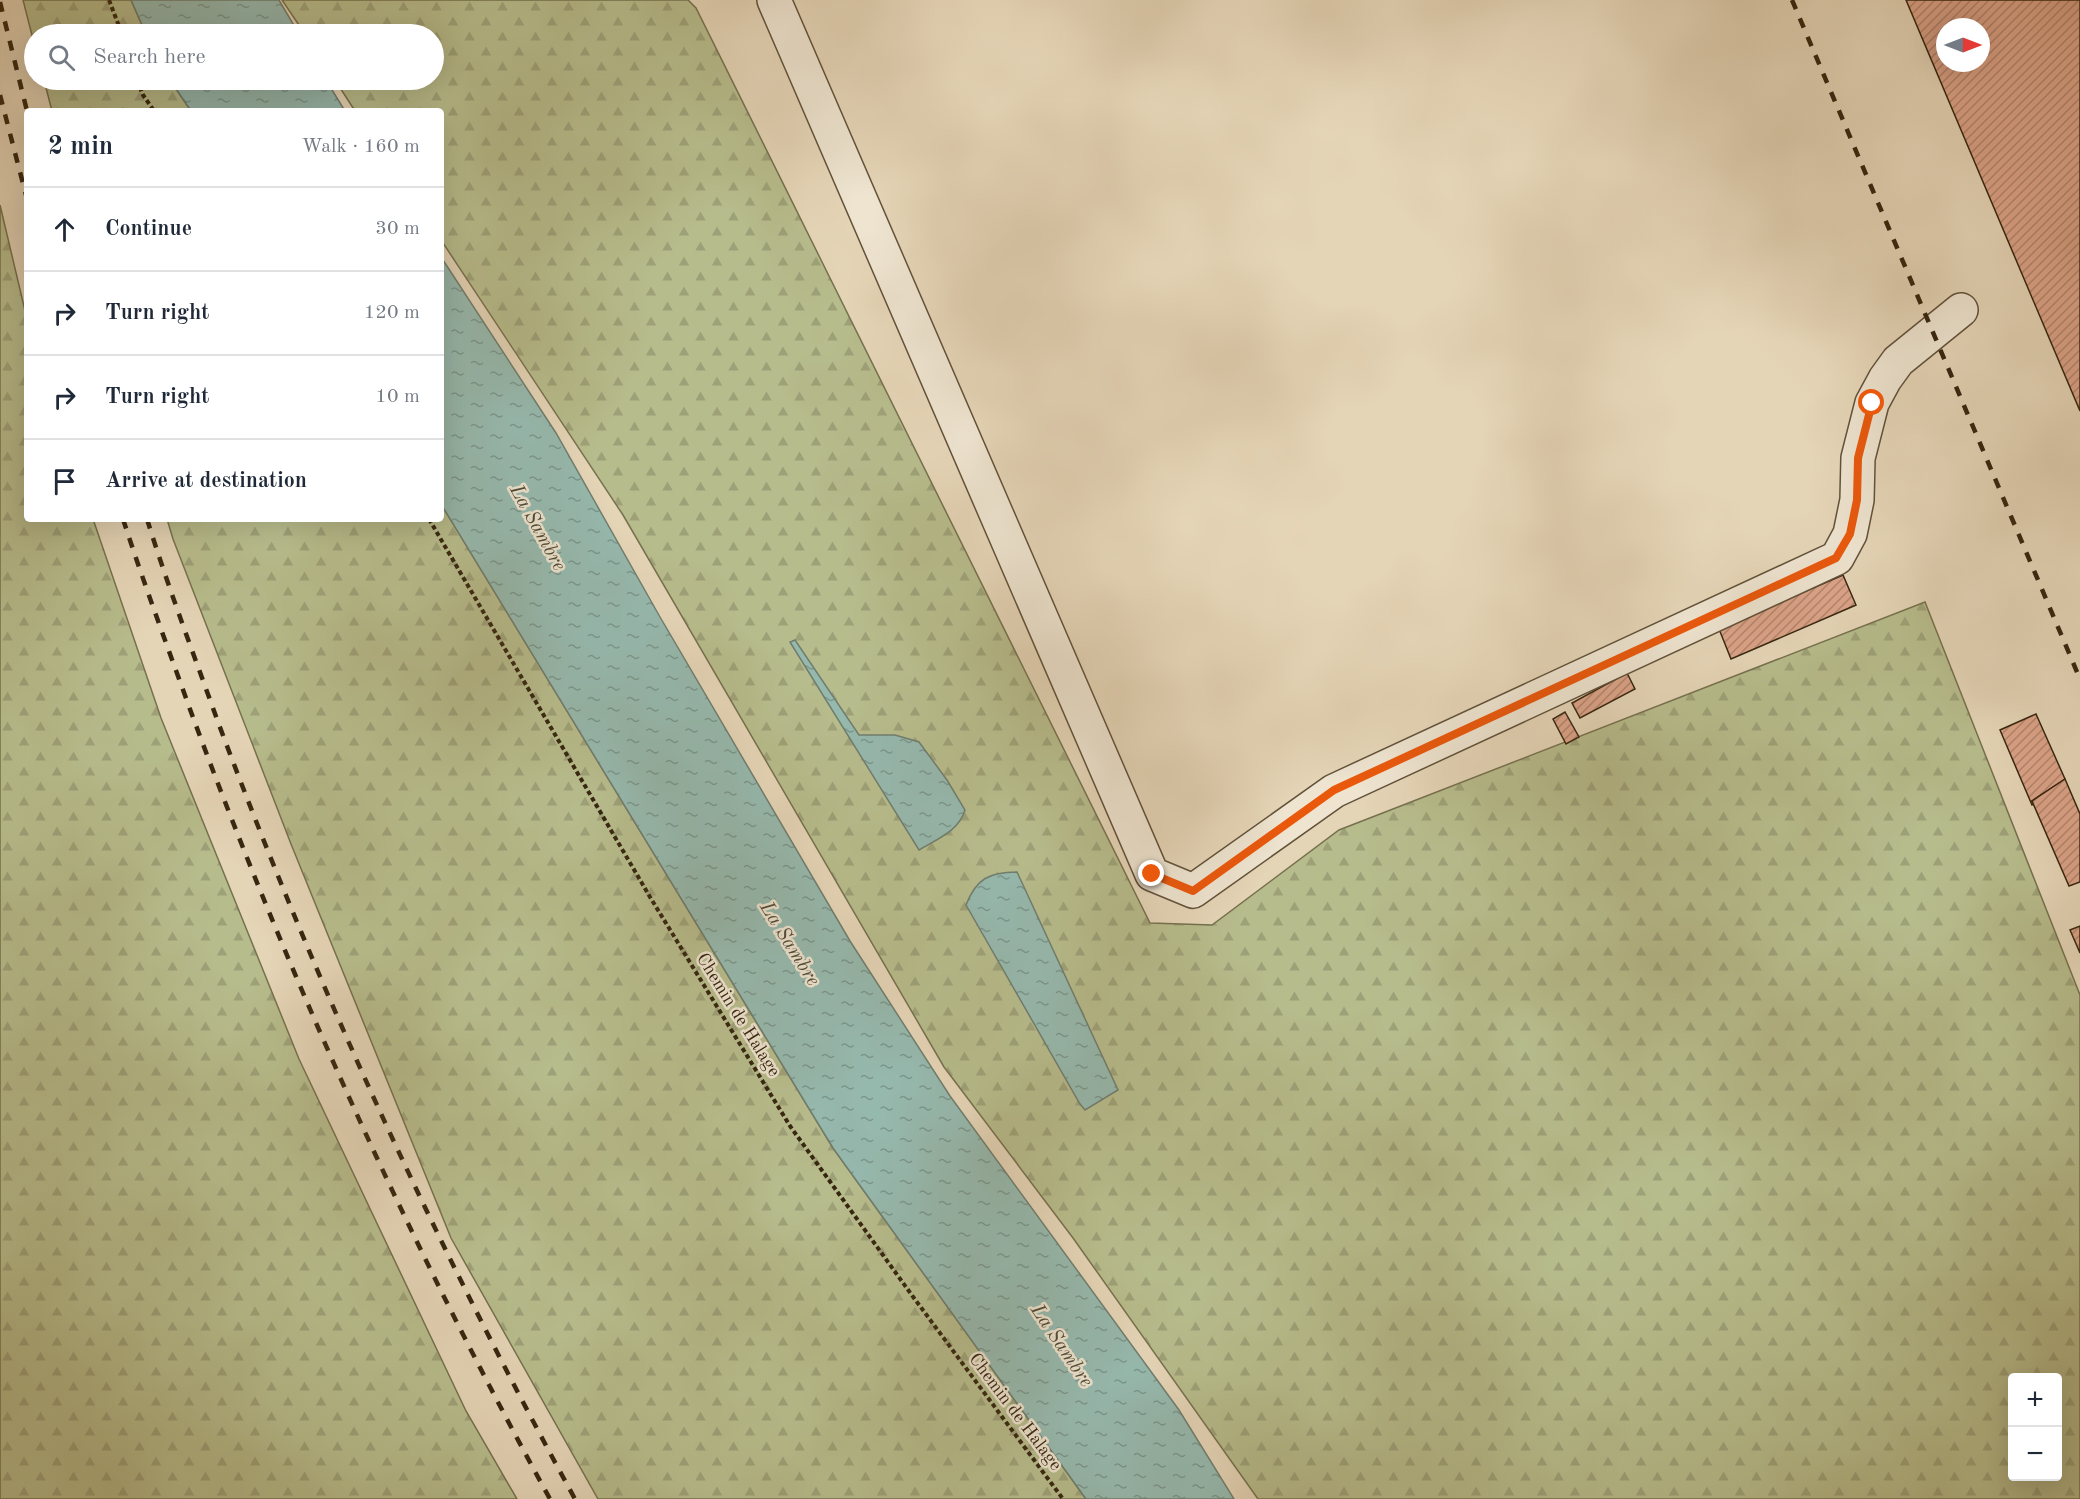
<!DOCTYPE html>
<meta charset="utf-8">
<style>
:root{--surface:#fff;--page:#f6f6f7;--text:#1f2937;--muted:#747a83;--line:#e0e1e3}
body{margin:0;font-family:"Old Standard TT",serif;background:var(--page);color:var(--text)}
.controls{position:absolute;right:18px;bottom:18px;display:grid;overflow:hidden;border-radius:6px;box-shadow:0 6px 24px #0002}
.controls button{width:54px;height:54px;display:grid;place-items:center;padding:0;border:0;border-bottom:2px solid var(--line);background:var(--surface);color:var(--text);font:30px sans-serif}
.compass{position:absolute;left:1936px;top:18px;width:54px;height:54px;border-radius:50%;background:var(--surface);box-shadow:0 6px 24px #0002;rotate:90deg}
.stop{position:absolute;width:18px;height:18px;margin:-14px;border:4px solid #ea580c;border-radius:50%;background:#fff}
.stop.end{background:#ea580c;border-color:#fff;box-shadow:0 2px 6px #0008}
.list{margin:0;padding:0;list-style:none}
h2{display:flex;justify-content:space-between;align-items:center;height:78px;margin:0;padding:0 24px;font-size:26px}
h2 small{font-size:20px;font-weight:400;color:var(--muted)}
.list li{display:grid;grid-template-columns:39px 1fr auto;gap:18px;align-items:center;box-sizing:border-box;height:84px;padding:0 24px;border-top:2px solid var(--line)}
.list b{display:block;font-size:22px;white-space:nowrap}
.list em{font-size:20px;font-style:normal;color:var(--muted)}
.icon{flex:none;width:33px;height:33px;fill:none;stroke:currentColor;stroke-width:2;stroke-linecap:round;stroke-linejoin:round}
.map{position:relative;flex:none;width:2080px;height:1499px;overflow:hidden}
.search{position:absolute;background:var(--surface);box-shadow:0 6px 24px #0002;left:24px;top:24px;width:420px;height:66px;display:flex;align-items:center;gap:15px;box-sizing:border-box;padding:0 21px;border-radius:33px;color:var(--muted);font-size:22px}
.panel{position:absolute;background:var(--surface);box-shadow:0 6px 24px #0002;left:24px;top:108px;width:420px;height:414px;border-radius:6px}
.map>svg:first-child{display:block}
.forest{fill:url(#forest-firs);stroke:#76714e;stroke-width:1.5;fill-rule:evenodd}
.water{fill:url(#water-ripples);stroke:#707e6f;stroke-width:1.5}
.building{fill:url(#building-hatch);stroke:#362610;stroke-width:1.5;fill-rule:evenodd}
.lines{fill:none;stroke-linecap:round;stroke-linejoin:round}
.minor-casing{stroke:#62523a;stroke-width:36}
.path{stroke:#362610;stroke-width:4;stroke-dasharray:4.5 3;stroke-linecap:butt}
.minor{stroke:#eee4d0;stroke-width:33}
.rail{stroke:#362610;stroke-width:4.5;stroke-dasharray:10 10;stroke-linecap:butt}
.route{stroke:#ea580c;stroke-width:8}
.labels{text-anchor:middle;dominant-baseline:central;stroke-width:5;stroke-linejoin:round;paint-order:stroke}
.street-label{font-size:18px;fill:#362610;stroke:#eee4d0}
.water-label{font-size:20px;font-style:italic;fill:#4e4b38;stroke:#eee4d0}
</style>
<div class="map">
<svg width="2080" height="1499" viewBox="0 0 2080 1499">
<defs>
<pattern id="forest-firs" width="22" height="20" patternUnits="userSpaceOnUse" patternTransform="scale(1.5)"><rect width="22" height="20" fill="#b7bc8c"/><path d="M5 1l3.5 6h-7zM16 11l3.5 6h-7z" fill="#9ea178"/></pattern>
<pattern id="water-ripples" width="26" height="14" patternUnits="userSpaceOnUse" patternTransform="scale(1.5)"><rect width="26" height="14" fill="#96b9ae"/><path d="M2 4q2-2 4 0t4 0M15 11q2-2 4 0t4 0" fill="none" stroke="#7b968c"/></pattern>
<pattern id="building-hatch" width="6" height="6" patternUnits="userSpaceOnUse" patternTransform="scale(1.5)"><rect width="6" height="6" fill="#dca388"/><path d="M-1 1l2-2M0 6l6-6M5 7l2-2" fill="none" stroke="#b3856e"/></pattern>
</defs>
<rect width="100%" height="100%" fill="#e5d5b7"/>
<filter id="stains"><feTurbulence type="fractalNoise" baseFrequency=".00333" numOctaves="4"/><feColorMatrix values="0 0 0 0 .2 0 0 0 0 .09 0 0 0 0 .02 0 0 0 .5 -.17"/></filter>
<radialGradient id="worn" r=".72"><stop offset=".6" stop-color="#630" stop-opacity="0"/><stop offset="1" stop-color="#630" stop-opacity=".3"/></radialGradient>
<g class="forest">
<path d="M23 0H131L146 34H34V43Z"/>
<path d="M282 0H688L696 8 1150 923 1212 925 1339 830 1925 602 2080 995V1499H1258L1073 1238 944 1067 623 515 441 240V111H355L335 80H434V34H305ZM2012 1378H2058V1476H2012Z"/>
<path d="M44 80H170L191 111H52Z"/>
<path d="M0 205 27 319V519H93L161 718 299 1059 466 1411 517 1499H0Z"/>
<path d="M441 504 833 1148 1086 1499H598L451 1238 291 844 173 539 167 519H441Z"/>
</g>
<g class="water">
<path d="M131 0H279L299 34H146Z"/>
<path d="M170 80H326L345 111H191Z"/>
<path d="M441 257 556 433 660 617 850 941 950 1096 1179 1410 1234 1499H1086L833 1148 441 504Z"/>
<path d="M795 640 859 735H895L919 742 947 780 965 810C959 831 937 839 919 850L790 642Z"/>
<path d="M1017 872 1118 1090 1085 1110 1080 1104 966 905C976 879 989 872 1017 872Z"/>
</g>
<g class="building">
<path d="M1906 0H2080V411ZM1945 27H1981V63H1945Z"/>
<path d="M1843 575 1856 605 1731 659 1719 629Z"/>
<path d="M1627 673 1635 689 1580 718 1572 703Z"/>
<path d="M1565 712 1579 737 1566 744 1553 719Z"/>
<path d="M2036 714 2065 779 2032 801 2034 804 2032 805 2000 730Z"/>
<path d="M2065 779 2080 814V882L2069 886 2032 801Z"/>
<path d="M2080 926V953L2070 930Z"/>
</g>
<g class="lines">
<defs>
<path id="minor" d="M774 0 1152 874 1193 891 1334 791 1837 558 1850 534 1857 500 1858 458 1872 403 1885 379 1898 361 1961 310"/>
</defs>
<use href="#minor" class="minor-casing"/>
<g class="path">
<path d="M109 0 122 34"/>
<path d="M137 80 143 95 154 111"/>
<path d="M429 519 650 897 790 1126 911 1294 1063 1499"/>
</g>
<use href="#minor" class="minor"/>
<g class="rail">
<path d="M1792 0 2080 679"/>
<path d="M0 2 27 111"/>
<path d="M0 95 27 199"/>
<path d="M123 519C144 584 168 648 191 712 291 983 411 1246 550 1499"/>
<path d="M147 519C168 587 194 655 218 722 318 990 438 1249 575 1499"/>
</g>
</g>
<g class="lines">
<path class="route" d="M1152 874 1193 891 1334 790 1836 558 1850 534 1857 500 1858 458 1872 403"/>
</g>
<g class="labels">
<g class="street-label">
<text transform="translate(738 1015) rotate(58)">Chemin de Halage</text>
<text transform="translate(1015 1412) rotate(53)">Chemin de Halage</text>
</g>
<g class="water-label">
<text transform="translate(537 528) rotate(61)">La Sambre</text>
<text transform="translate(789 944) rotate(58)">La Sambre</text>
<text transform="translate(1061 1346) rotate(56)">La Sambre</text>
</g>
</g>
<rect width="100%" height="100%" filter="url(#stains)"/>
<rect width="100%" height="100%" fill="url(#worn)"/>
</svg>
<div class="controls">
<button>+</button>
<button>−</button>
</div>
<svg class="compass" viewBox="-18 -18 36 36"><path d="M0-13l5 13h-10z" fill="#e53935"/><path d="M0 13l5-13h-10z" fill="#747a83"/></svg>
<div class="stop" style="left:1872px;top:403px"></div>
<div class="stop end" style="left:1152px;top:874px"></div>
<div class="search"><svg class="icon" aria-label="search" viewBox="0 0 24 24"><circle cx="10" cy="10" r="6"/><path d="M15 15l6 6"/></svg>Search here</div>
<section class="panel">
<h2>2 min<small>Walk · 160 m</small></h2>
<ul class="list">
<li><svg class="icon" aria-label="ahead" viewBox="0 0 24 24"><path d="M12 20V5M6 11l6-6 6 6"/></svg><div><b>Continue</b></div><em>30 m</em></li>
<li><svg class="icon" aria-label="right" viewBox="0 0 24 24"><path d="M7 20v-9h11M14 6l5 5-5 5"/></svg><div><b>Turn right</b></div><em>120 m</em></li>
<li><svg class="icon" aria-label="right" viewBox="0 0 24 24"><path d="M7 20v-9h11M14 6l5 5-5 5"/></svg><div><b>Turn right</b></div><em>10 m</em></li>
<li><svg class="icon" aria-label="arrive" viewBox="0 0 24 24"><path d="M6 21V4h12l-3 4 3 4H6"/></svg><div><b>Arrive at destination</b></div></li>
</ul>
</section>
</div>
